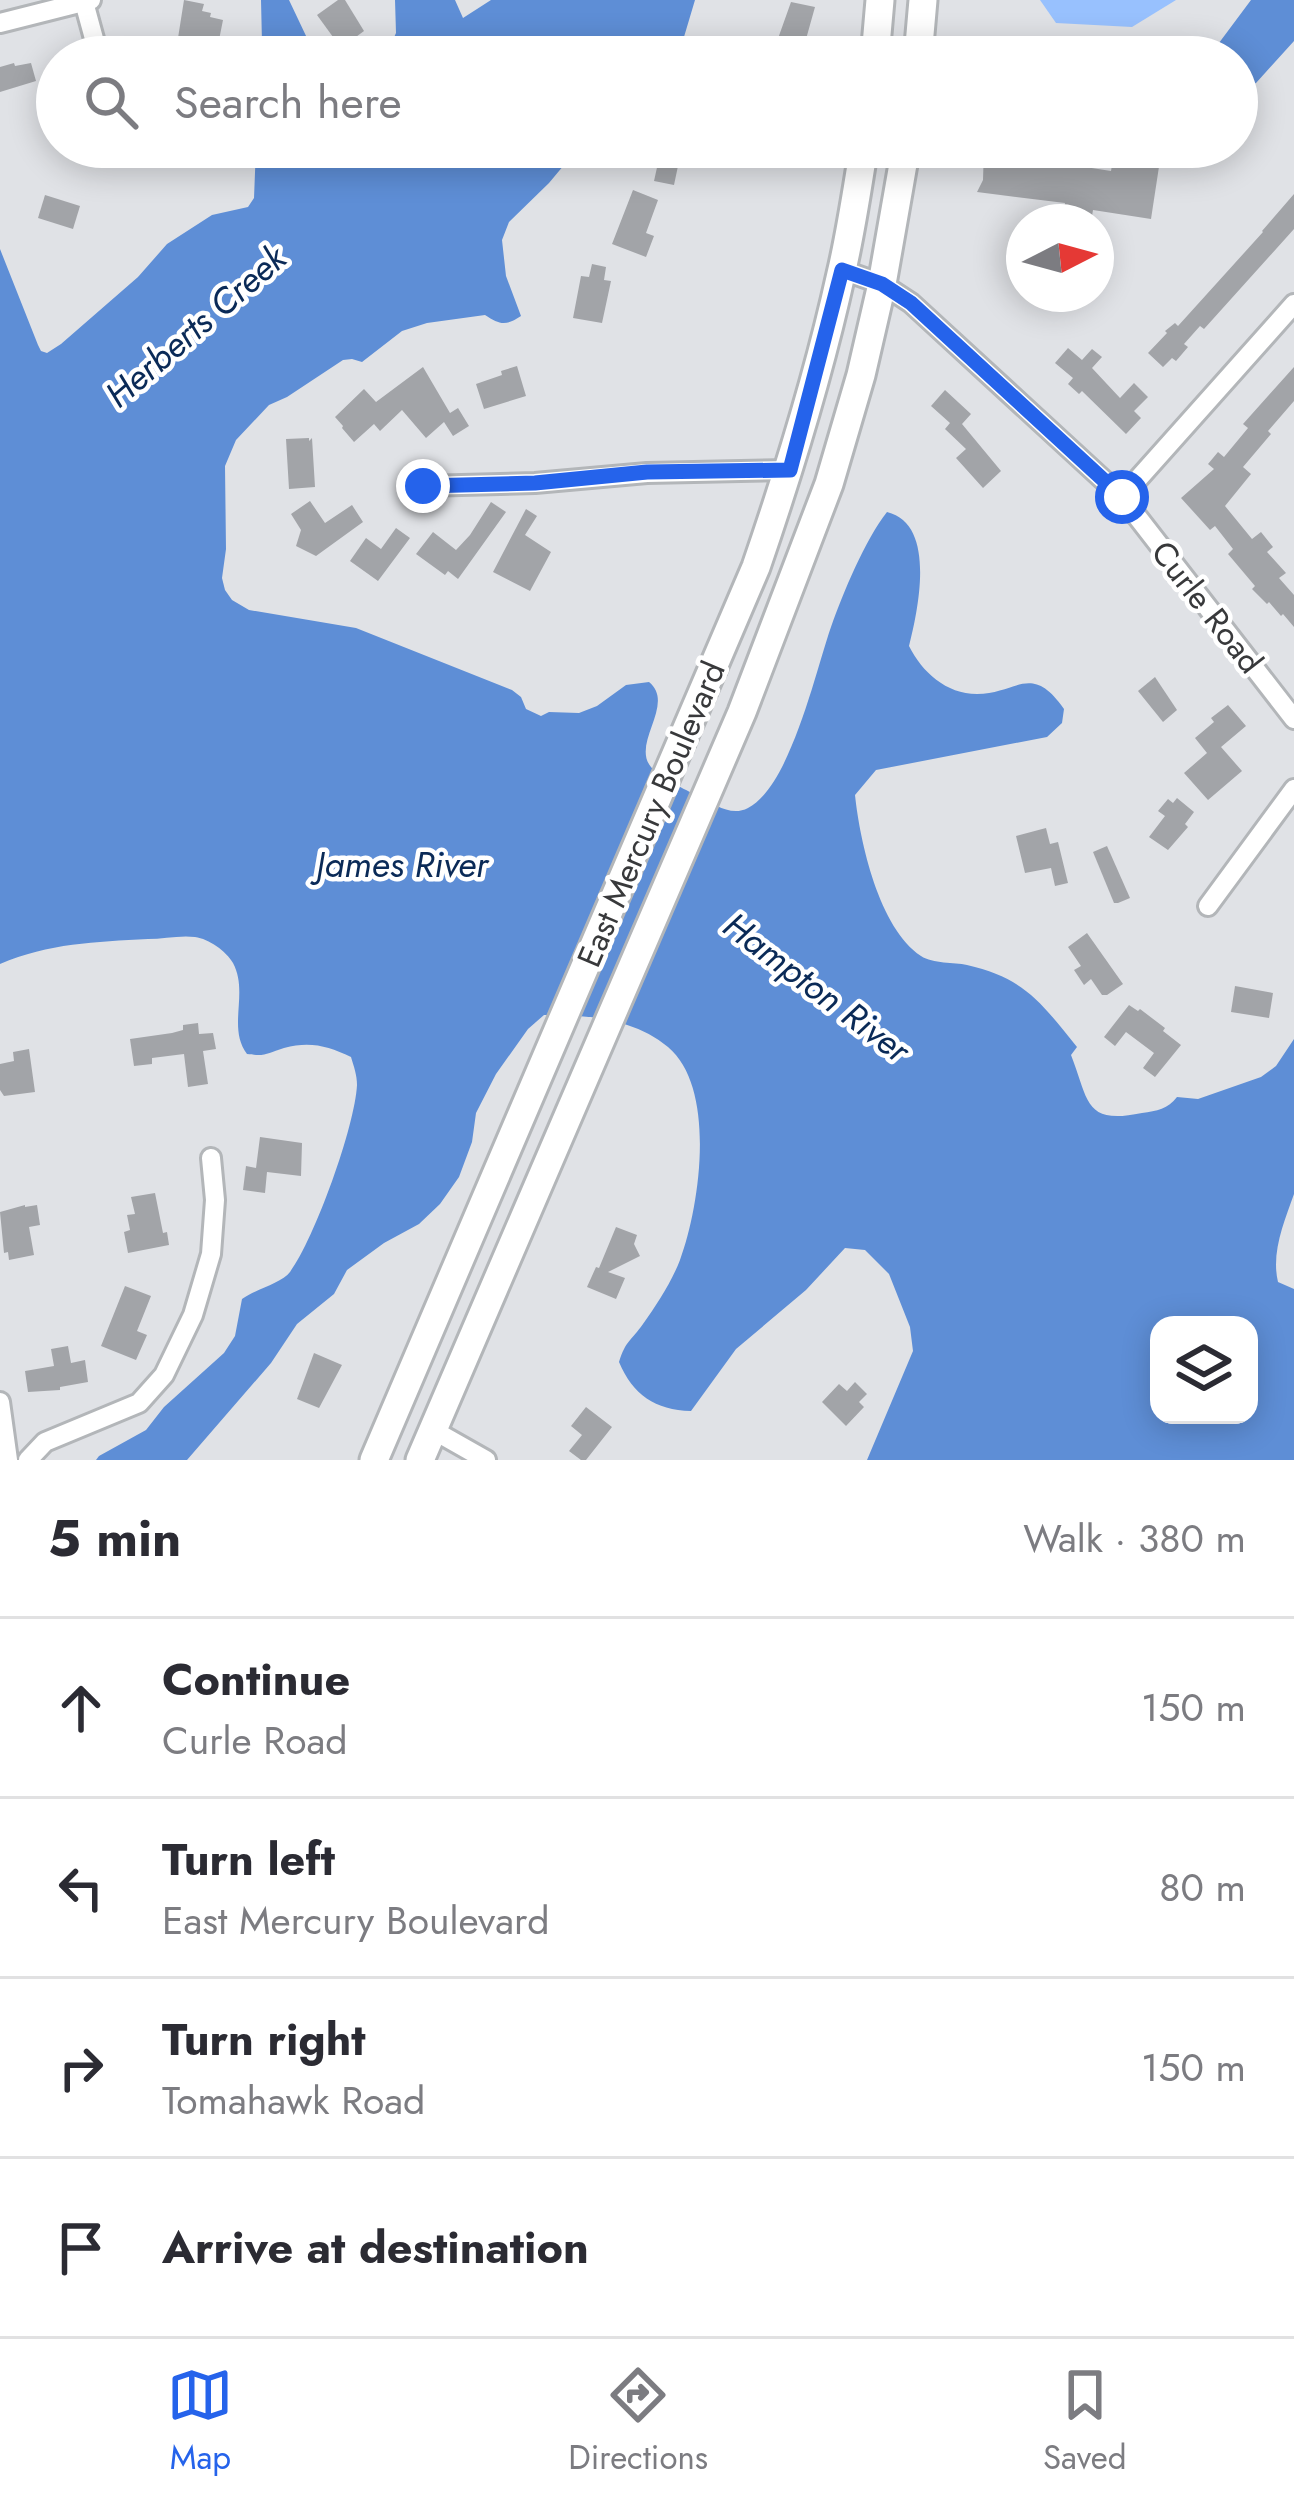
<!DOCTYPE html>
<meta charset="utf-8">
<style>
:root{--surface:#fff;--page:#f2f2f3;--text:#2b2b33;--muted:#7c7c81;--line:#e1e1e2;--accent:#2563eb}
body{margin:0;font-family:Jost,sans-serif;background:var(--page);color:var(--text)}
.controls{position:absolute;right:36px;bottom:36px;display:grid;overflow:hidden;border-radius:24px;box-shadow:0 6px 30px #0003}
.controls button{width:108px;height:108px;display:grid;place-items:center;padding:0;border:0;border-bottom:3px solid var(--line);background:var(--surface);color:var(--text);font:60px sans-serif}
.compass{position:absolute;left:1006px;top:204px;width:108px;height:108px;border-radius:50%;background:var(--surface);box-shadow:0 6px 30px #0003;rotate:84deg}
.stop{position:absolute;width:36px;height:36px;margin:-27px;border:9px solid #2563eb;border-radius:50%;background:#fff}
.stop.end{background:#2563eb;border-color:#fff;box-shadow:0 3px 12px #0008}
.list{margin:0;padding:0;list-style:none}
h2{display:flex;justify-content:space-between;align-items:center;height:156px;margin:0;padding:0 48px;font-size:51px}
h2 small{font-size:39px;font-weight:400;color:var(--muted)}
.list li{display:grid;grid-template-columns:78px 1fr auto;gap:36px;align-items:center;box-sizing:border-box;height:180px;padding:0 48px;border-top:3px solid var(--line)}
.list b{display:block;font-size:45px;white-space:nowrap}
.list p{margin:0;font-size:39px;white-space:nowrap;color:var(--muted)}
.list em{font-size:39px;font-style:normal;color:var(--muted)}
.icon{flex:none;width:66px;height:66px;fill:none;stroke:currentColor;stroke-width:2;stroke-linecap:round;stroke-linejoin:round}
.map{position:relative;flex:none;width:1294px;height:1460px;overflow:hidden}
.search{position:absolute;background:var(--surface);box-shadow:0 6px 30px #0003;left:36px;right:36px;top:36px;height:132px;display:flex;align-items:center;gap:30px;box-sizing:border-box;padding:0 42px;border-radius:66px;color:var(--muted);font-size:45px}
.sheet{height:876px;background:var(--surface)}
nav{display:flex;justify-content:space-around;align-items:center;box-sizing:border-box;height:168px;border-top:3px solid var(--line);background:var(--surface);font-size:33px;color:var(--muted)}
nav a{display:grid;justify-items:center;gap:6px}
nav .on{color:var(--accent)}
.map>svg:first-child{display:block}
.green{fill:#98c1fe}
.water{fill:#5e8ed6;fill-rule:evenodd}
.building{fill:#a2a4a8}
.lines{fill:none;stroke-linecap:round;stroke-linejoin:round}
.minor-casing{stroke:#b3b6b9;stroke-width:24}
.primary-casing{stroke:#b3b6b9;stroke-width:33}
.minor{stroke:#fff;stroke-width:18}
.primary{stroke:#fff;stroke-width:27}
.route{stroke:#2563eb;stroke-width:15}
.labels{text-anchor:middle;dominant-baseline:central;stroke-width:9;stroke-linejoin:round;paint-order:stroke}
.street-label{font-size:33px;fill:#38393b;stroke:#fff}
.water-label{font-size:36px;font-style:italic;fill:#0a2a57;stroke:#fff}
</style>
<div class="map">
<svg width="1294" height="1460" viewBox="0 0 1294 1460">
<rect width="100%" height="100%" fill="#e0e2e6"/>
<path class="green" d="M1040 0H1176L1132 27 1056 23Z"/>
<g class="water">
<path d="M261 0H289L316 57H258L262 43Z"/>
<path d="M395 0H455L463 18 491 0H695L678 57H385L396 33Z"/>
<path d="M1251 0H1294V41L1256 83 1248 86 1237 81V57H1215L1213 51Z"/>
<path d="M256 147H579L549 183 509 222 502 240 506 276 521 316C506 326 500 325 485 315L427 323 402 331 362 362 352 359 343 360 287 397 269 405 236 440 225 466 226 549 222 578 225 590 232 600 249 610 356 628 512 690 521 697 526 709 541 716 549 712 579 713 597 706 626 685 649 682C676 704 631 743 651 767 659 777 686 790 698 796 714 804 731 817 748 808 790 787 816 670 831 627 843 593 865 540 887 512 937 524 918 610 909 646 922 672 946 694 977 694 1017 694 1031 662 1064 709L1062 723 1047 737 876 770 855 795C860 842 879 928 921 956 933 964 954 962 967 965 1025 978 1042 1004 1077 1047L1071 1055C1089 1101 1084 1125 1142 1113 1157 1111 1168 1109 1177 1097L1198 1099 1261 1077 1276 1066 1294 1039V1194C1284 1222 1271 1253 1278 1282L1294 1289V1460H867L913 1351 910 1327 889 1274 865 1250 845 1248 806 1290 736 1349 691 1411C655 1410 633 1395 619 1362 626 1340 631 1341 643 1324 656 1306 672 1281 680 1260 700 1206 717 1088 668 1047 635 1019 585 1014 544 1015L528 1029 496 1074 476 1113 472 1142 459 1177 440 1204 419 1224 384 1243 347 1270 334 1294 297 1324 271 1363 187 1460H96L99 1456 146 1430 164 1407 224 1353 235 1336 242 1299C256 1289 282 1283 290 1272 315 1238 355 1126 357 1085 357 1075 354 1067 351 1057 328 1046 310 1041 284 1048 267 1053 266 1057 247 1054 227 1027 249 993 233 963 226 951 209 939 195 937 180 935 163 939 148 939 95 942 49 943 0 964V249L38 345 41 351 47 353 61 344 138 277 167 244 212 215 248 207 254 198ZM1159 1325H1249V1415H1159Z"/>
</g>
<g class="building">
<path d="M184 0 204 4 202 11 211 13 210 17 223 20 219 40 211 38 207 57H175Z"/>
<path d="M338 0H345L364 31 341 48 317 15Z"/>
<path d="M791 2 815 7 801 57H754L759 43 775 47Z"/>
<path d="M14 63 15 66 31 63 36 81 0 92V67Z"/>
<path d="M652 147H682L674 185 654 181 658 163 649 162Z"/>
<path d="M1115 147H1162L1151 219 1093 210 1091 222H1062L1065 203 977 192 983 180 984 148 1002 151 1001 154 1111 171Z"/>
<path d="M633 190 658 200 646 233 654 236 646 257 612 244Z"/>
<path d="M1294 194V229L1204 329 1200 326 1184 344 1188 347 1176 361 1172 358 1163 367 1148 353 1167 333 1165 331 1175 323 1178 326 1263 232 1262 231Z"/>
<path d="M45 195 80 206 73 229 38 218Z"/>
<path d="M592 264 606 267 604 280 611 281 602 323 573 318 581 276 589 277Z"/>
<path d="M1068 348 1082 360 1092 349 1102 357 1092 368 1120 398 1134 383 1148 397 1134 411 1141 418 1126 434 1082 391 1079 394 1068 384 1073 378 1055 363Z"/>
<path d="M517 366 526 396 484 409 476 384 502 375 501 371Z"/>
<path d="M423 367 450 413 458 408 469 426 453 436 444 422 426 438 402 410 380 431 374 424 354 442 342 428 343 426 335 417 364 389 376 402Z"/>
<path d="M1294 367V401L1268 431 1271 434 1243 467 1251 474 1225 506 1252 539 1261 532 1273 547 1267 552 1286 573 1279 578 1294 595V627L1283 614 1281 616 1269 602 1267 604 1252 589 1255 586 1228 554 1233 549 1215 526 1210 530 1181 498 1214 469 1208 464 1218 452 1224 457 1248 428 1243 424Z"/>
<path d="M945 390 971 414 962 424 1001 471 983 488 956 458 966 449 945 429 950 423 931 406Z"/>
<path d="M309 438V441L312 438 315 487 289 489 286 439Z"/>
<path d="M310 501 325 523 352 505 363 522 316 556 296 546 301 530 291 514Z"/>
<path d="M491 502 506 512 458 579 448 571 445 575 416 554 433 532 456 550 470 535Z"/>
<path d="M526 509 537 516 525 535 551 552 530 591 493 572Z"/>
<path d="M396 528 410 538 378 581 350 561 366 538 381 549Z"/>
<path d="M1155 677 1177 710 1163 722 1138 691Z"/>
<path d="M1228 705 1246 726 1221 747 1242 771 1208 800 1184 773 1207 753 1195 738 1214 722 1211 718Z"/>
<path d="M1177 798 1194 812 1185 824 1188 827 1168 850 1149 837 1165 816 1158 811 1168 799 1173 803Z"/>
<path d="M1046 828 1050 844 1058 842 1068 883 1055 886 1051 868 1025 873 1016 836Z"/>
<path d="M1107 846 1130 898 1118 903H1114L1093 852Z"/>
<path d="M1087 933 1123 984 1107 995H1102L1091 979 1084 985 1074 970 1081 966 1068 947Z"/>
<path d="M1235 986 1273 993 1269 1018 1231 1012Z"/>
<path d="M1129 1005 1138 1011 1140 1009 1165 1028 1163 1031 1181 1045 1155 1077 1143 1068 1154 1053 1126 1032 1115 1046 1104 1037Z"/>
<path d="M198 1023 199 1034 213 1033 216 1049 203 1051 208 1084 188 1087 184 1054 152 1058V1064L134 1066 130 1039 172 1033 183 1030V1025Z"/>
<path d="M29 1049 35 1092 4 1096 0 1090V1064L14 1061 13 1052Z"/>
<path d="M260 1137 302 1143 301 1176 267 1172 265 1193 243 1190 246 1166 256 1168Z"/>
<path d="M155 1193 163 1233 167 1232 169 1245 128 1253 124 1232 130 1230 127 1215 135 1214 131 1197Z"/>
<path d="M25 1205V1207L37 1205 40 1225 29 1227 34 1255 9 1260 8 1252 4 1253 0 1212Z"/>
<path d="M616 1227 637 1235 634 1244 640 1256 608 1272 625 1278 616 1299 587 1287 596 1267 599 1268Z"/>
<path d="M125 1286 151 1296 137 1331 147 1335 136 1360 101 1346Z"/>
<path d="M68 1346 71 1363 85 1360 88 1382 60 1387V1390L28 1392 25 1371 54 1366 51 1349Z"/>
<path d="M314 1353 342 1365 319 1408 297 1399Z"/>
<path d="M855 1382 867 1394 859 1402 864 1407 846 1426 822 1402 839 1384 847 1391Z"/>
<path d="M586 1407 612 1427 586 1460H581L569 1451 582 1435 571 1426Z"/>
</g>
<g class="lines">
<defs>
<g id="minor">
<path d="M84 2 99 57"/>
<path d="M0 23 91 0"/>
<path d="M842 270 882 284 911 303 1122 497 1294 719"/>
<path d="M423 486 535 483 647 473 790 470"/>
<path d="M1122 497 1294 304"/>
<path d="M1208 906 1294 789"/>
<path d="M0 1402 8 1460"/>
<path d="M433 1430 486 1460"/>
<path d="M28 1460 45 1442 139 1403 164 1375 193 1315 211 1254 215 1200 211 1158"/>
</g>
<g id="primary">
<path d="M875 57 880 0"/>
<path d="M918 57 923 0"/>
<path d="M374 1460 756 567C789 471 819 374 841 274 851 232 857 189 864 147"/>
<path d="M420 1460 742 712 829 484 861 375 882 284 906 147"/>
</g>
</defs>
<use href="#minor" class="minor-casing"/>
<use href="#primary" class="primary-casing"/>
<use href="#minor" class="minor"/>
<use href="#primary" class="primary"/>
</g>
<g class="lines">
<path class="route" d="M423 486 535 483 647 472 790 470 842 270 882 284 911 303 1122 497"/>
</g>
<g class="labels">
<g class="street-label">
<text transform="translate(1207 607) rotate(52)">Curle Road</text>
<text transform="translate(651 814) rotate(-67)">East Mercury Boulevard</text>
</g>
<g class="water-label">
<text transform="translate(195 326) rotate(-41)">Herberts Creek</text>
<text x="402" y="864">James River</text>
<text transform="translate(817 987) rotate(37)">Hampton River</text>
</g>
</g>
</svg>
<div class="controls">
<button><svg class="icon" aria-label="layers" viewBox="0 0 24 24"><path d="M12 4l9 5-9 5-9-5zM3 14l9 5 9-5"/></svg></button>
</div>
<svg class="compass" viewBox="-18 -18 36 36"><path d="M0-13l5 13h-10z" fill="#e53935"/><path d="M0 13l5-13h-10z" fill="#7c7c81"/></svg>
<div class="stop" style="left:1122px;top:497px"></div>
<div class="stop end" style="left:423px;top:486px"></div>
<div class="search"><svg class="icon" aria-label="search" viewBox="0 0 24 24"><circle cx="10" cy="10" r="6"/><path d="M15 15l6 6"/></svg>Search here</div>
</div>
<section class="sheet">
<h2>5 min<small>Walk · 380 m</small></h2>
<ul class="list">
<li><svg class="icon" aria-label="ahead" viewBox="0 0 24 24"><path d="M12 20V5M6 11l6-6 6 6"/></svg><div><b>Continue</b><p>Curle Road</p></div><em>150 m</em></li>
<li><svg class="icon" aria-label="left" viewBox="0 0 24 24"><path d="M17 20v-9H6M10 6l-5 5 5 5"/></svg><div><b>Turn left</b><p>East Mercury Boulevard</p></div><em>80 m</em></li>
<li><svg class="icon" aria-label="right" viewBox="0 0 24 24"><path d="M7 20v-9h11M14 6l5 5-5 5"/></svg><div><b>Turn right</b><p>Tomahawk Road</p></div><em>150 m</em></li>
<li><svg class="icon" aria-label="arrive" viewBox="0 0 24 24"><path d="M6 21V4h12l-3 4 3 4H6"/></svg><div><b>Arrive at destination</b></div></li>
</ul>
</section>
<nav>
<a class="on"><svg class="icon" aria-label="map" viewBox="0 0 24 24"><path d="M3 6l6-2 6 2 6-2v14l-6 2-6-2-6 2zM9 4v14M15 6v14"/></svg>Map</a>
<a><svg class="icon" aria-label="directions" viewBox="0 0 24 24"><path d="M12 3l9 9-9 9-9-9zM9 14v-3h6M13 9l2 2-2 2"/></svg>Directions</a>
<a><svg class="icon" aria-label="saved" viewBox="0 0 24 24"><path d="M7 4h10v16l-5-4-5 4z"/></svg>Saved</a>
</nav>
